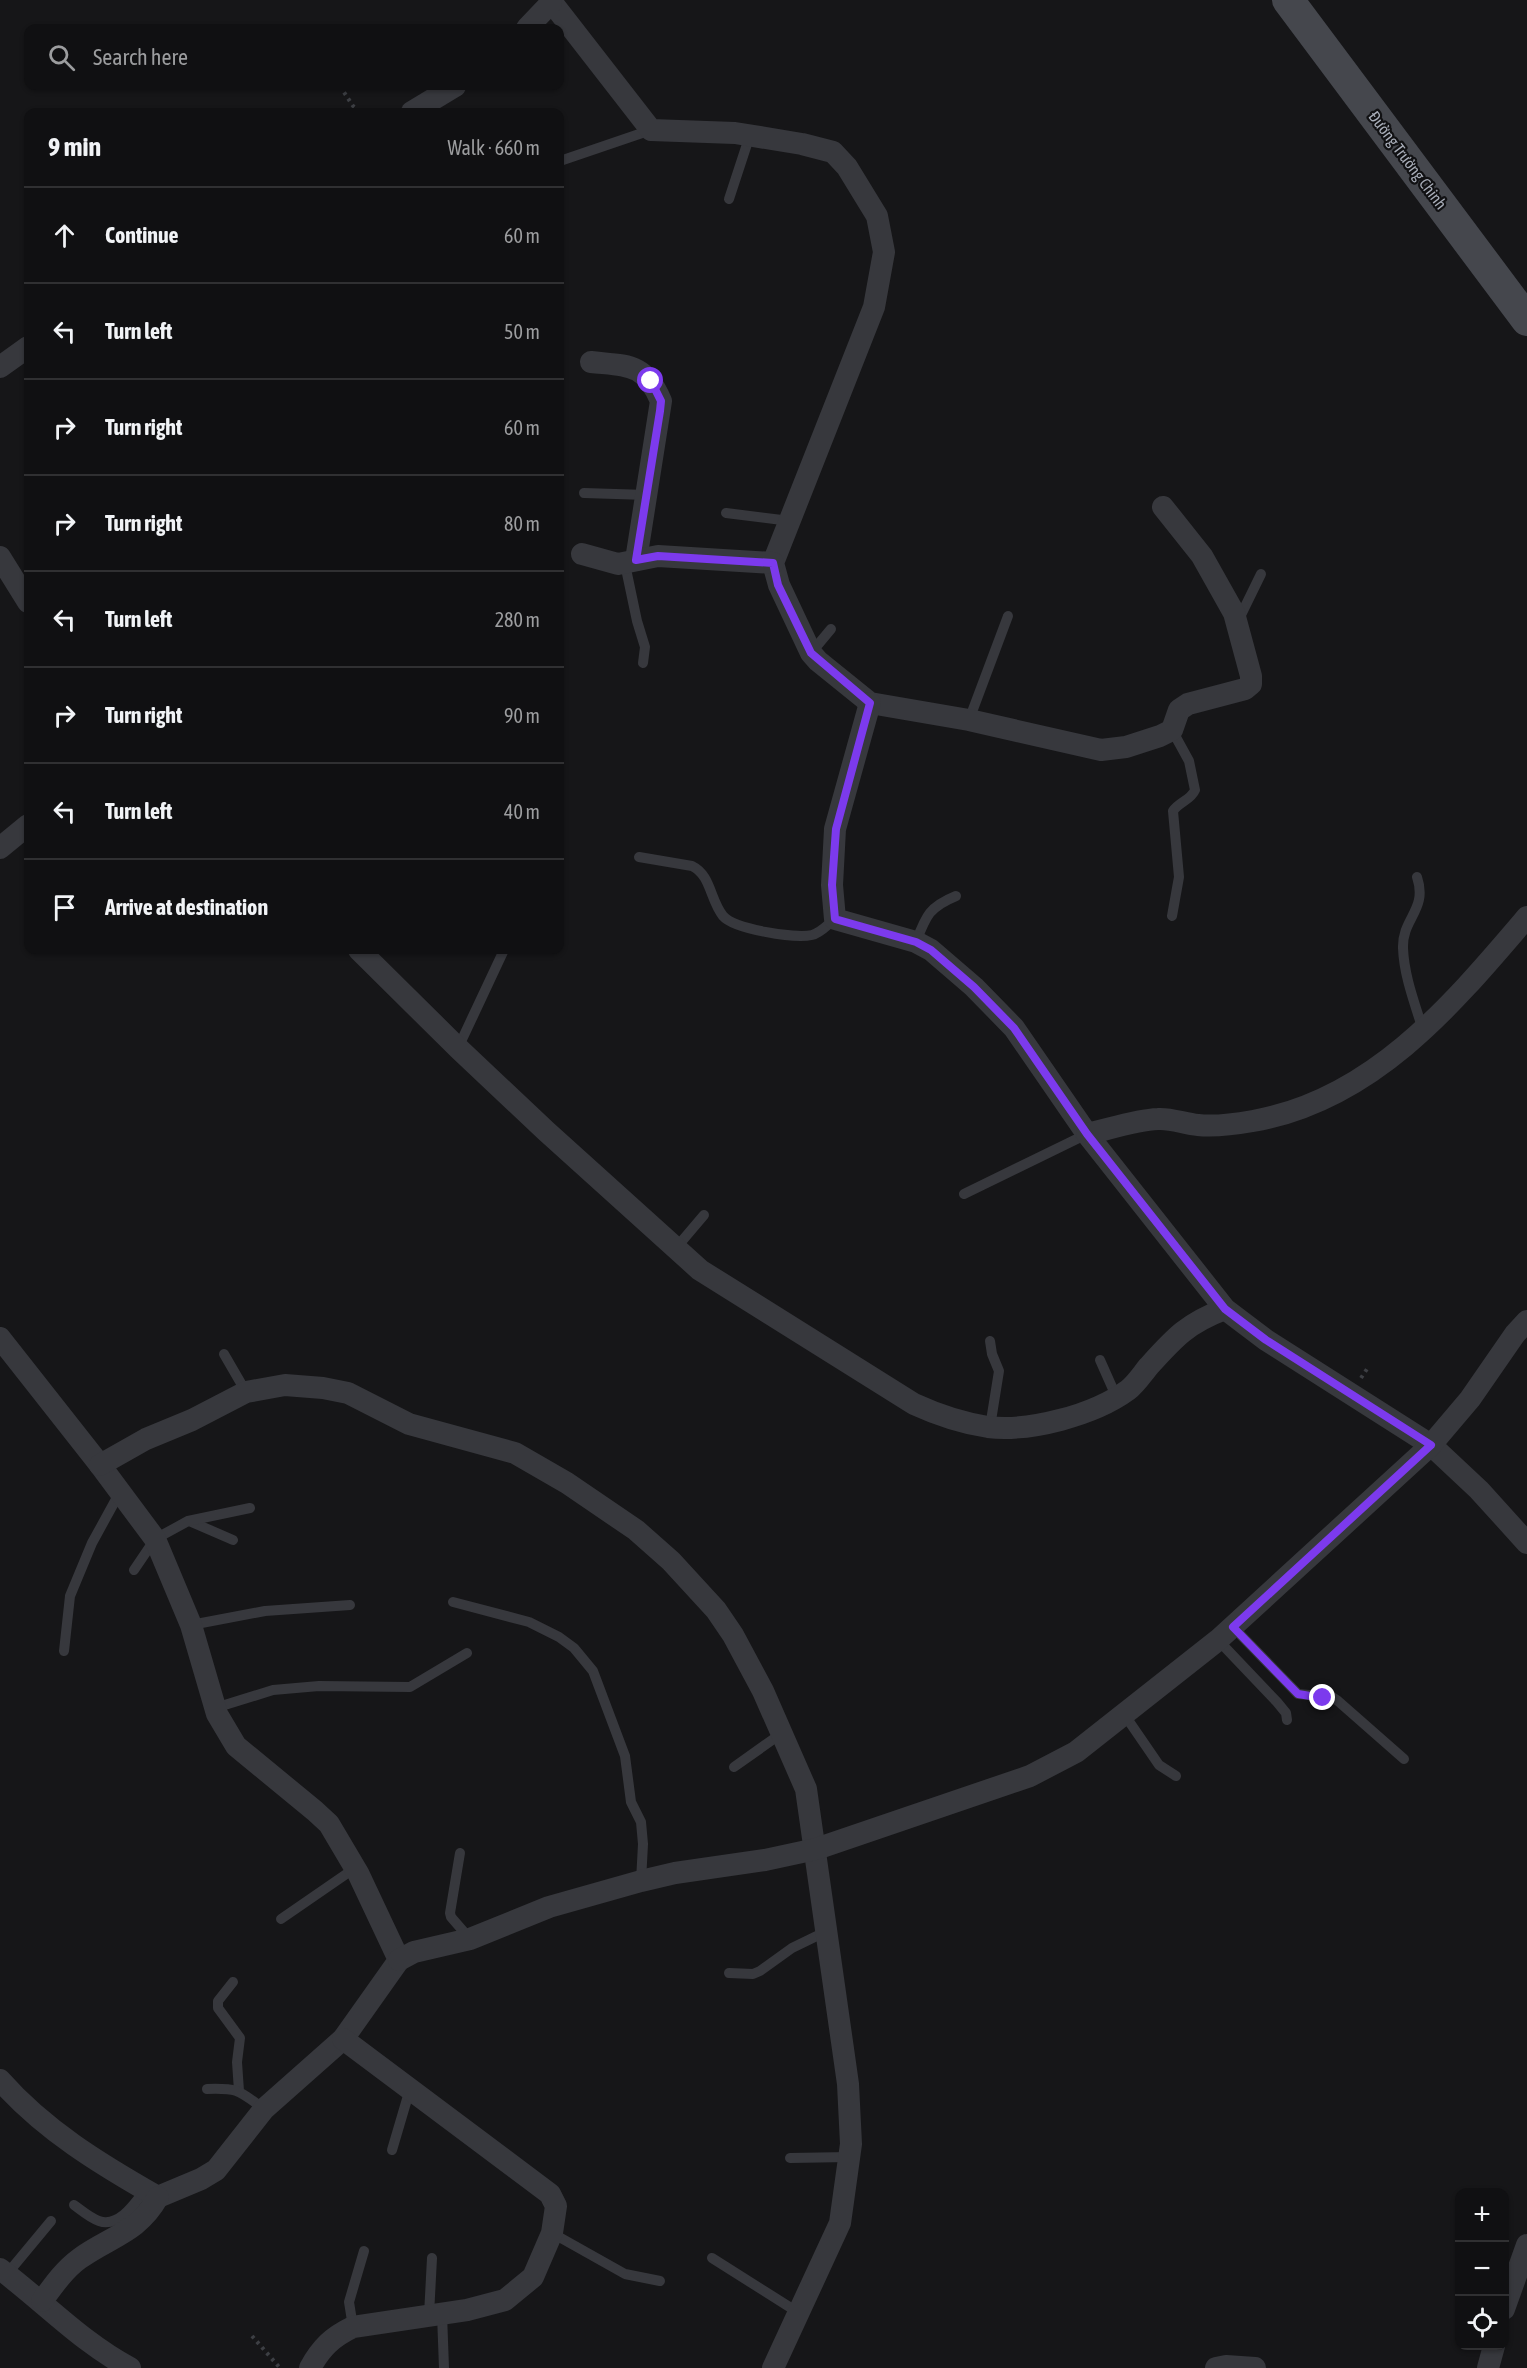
<!DOCTYPE html>
<meta charset="utf-8">
<style>
:root{--surface:#101012;--page:#19191b;--text:#f1f3f6;--muted:#9c9d9f;--line:#303032}
body{margin:0;font-family:"Asap Condensed",sans-serif;background:var(--page);color:var(--text)}
.controls{position:absolute;right:18px;bottom:18px;display:grid;overflow:hidden;border-radius:12px;box-shadow:0 2px 4px #0004}
.controls button{width:54px;height:54px;display:grid;place-items:center;padding:0;border:0;border-bottom:2px solid var(--line);background:var(--surface);color:var(--text);font:30px sans-serif}
.stop{position:absolute;width:18px;height:18px;margin:-14px;border:4px solid #7c3aed;border-radius:50%;background:#fff}
.stop.end{background:#7c3aed;border-color:#fff;box-shadow:0 2px 6px #0008}
.list{margin:0;padding:0;list-style:none}
h2{display:flex;justify-content:space-between;align-items:center;height:78px;margin:0;padding:0 24px;font-size:26px}
h2 small{font-size:20px;font-weight:400;color:var(--muted)}
.list li{display:grid;grid-template-columns:39px 1fr auto;gap:18px;align-items:center;box-sizing:border-box;height:96px;padding:0 24px;border-top:2px solid var(--line)}
.list b{display:block;font-size:22px;white-space:nowrap}
.list em{font-size:20px;font-style:normal;color:var(--muted)}
.icon{flex:none;width:33px;height:33px;fill:none;stroke:currentColor;stroke-width:2;stroke-linecap:round;stroke-linejoin:round}
.map{position:relative;flex:none;width:1527px;height:2368px;overflow:hidden}
.search{position:absolute;background:var(--surface);box-shadow:0 2px 4px #0004;left:24px;top:24px;width:540px;height:66px;display:flex;align-items:center;gap:15px;box-sizing:border-box;padding:0 21px;border-radius:12px;color:var(--muted);font-size:22px}
.panel{position:absolute;background:var(--surface);box-shadow:0 2px 4px #0004;left:24px;top:108px;width:540px;height:846px;border-radius:12px}
.map>svg:first-child{display:block}
.lines{fill:none;stroke-linecap:round;stroke-linejoin:round}
.path{stroke:#3d3f44;stroke-width:4;stroke-dasharray:3 4.5;stroke-linecap:butt}
.lane{stroke:#37383d;stroke-width:10}
.street{stroke:#37383d;stroke-width:22}
.secondary{stroke:#45474d;stroke-width:32}
.route{stroke:#7c3aed;stroke-width:8}
.labels{text-anchor:middle;dominant-baseline:central;stroke-width:4.5;stroke-linejoin:round;paint-order:stroke}
.street-label{font-size:16px;fill:#a8adb8;stroke:#111113}
</style>
<div class="map">
<svg width="1527" height="2368" viewBox="0 0 1527 2368">
<rect width="100%" height="100%" fill="#161618"/>
<g class="lines">
<g class="path">
<path d="M340 86 353 106 361 112"/>
<path d="M258 112 263 108"/>
<path d="M1361 1378 1367 1369"/>
<path d="M252 2336 280 2368"/>
</g>
<g class="lane">
<path d="M560 161 651 130"/>
<path d="M729 199 750 135"/>
<path d="M584 493 647 495"/>
<path d="M726 513 790 521"/>
<path d="M625 564 637 621 645 647 643 663"/>
<path d="M1239 619 1261 574"/>
<path d="M811 653 831 629"/>
<path d="M969 720 1008 616"/>
<path d="M1172 730 1189 761 1195 790C1191 800 1179 802 1173 811L1179 877 1172 916"/>
<path d="M639 857 692 866C711 875 710 900 723 916 734 929 795 939 812 935 821 933 828 924 835 919"/>
<path d="M1417 877C1428 910 1402 918 1403 948 1404 976 1415 1004 1423 1030"/>
<path d="M916 942C926 916 929 907 956 896"/>
<path d="M458 1048 504 950"/>
<path d="M964 1194 1087 1134"/>
<path d="M676 1248 704 1215"/>
<path d="M224 1354 246 1392"/>
<path d="M1100 1360 1116 1396"/>
<path d="M990 1427 999 1371 992 1354 990 1341"/>
<path d="M189 1521 233 1540"/>
<path d="M134 1570 155 1539 188 1521 250 1508"/>
<path d="M453 1602 529 1622 559 1637 574 1648 593 1671 625 1756 631 1802 641 1822 643 1844 641 1881"/>
<path d="M191 1625 265 1611 350 1605"/>
<path d="M1233 1627 1298 1694 1332 1697 1338 1701 1404 1759"/>
<path d="M1218 1640 1277 1702 1286 1713 1287 1720"/>
<path d="M64 1651 70 1596 92 1543 120 1492"/>
<path d="M215 1708 273 1690 319 1686 410 1687 467 1653"/>
<path d="M1124 1714 1159 1765 1176 1776"/>
<path d="M734 1767 782 1733"/>
<path d="M460 1853 450 1913 451 1917 470 1939"/>
<path d="M281 1919 355 1868"/>
<path d="M729 1973 753 1974 760 1971 792 1948 827 1931"/>
<path d="M233 1982 218 2001V2008L240 2038 237 2062 239 2091"/>
<path d="M207 2089C239 2088 238 2090 264 2109"/>
<path d="M392 2150 410 2089"/>
<path d="M790 2158 849 2157"/>
<path d="M74 2205C81 2210 90 2218 99 2221 119 2228 135 2203 145 2190"/>
<path d="M552 2233 625 2274 660 2281"/>
<path d="M712 2258 799 2313"/>
<path d="M7 2274 51 2221"/>
<path d="M442 2314 444 2368"/>
<path d="M429 2315 432 2258"/>
<path d="M353 2327 349 2302 364 2251"/>
</g>
<g class="street">
<path d="M550 0 651 130 735 133 802 144 833 152 847 167 877 216 884 252 874 307 773 563 779 585 811 653 818 661 870 703 969 720 1101 750 1126 747 1160 736 1172 730 1179 710 1188 704 1245 689 1251 684V676L1234 613 1202 556 1163 507"/>
<path d="M527 28 551 3"/>
<path d="M412 112 455 86"/>
<path d="M591 362C628 366 645 363 661 401L636 560"/>
<path d="M0 367 28 347"/>
<path d="M582 554 618 564 658 556 773 563"/>
<path d="M0 557 28 602"/>
<path d="M870 703 835 829 832 885 835 919 916 942 931 950 974 987 1014 1028 1087 1134 1225 1309 1266 1340 1431 1445 1479 1490 1527 1543"/>
<path d="M0 848 28 825"/>
<path d="M359 950 458 1048 546 1131 700 1270 914 1404C938 1415 962 1423 988 1427 1030 1432 1094 1415 1128 1390 1136 1384 1143 1373 1149 1366 1175 1337 1188 1323 1225 1309"/>
<path d="M1087 1134C1110 1129 1135 1120 1158 1119 1171 1118 1185 1124 1198 1125 1215 1127 1236 1124 1253 1121 1373 1100 1452 1005 1527 917"/>
<path d="M0 1338 100 1465 155 1539 191 1625 217 1714 236 1746 315 1811 329 1824 358 1873 399 1960 343 2039 264 2109 216 2170 201 2179 158 2197C100 2164 44 2130 0 2080"/>
<path d="M100 1465 146 1439 192 1420 246 1392 285 1385 323 1388 348 1393 409 1424 515 1453 567 1483 636 1530 671 1561 716 1610 733 1635 763 1691 806 1789 848 2084 851 2144 840 2223 773 2368"/>
<path d="M399 1960 414 1952 470 1939 549 1907 641 1881 675 1873 765 1860 816 1849 1030 1776 1076 1752 1218 1640 1431 1445 1470 1399 1515 1334 1527 1321"/>
<path d="M0 2269C44 2302 81 2342 130 2368"/>
<path d="M42 2301C53 2286 64 2270 79 2259 109 2237 138 2233 158 2197"/>
<path d="M1504 2309 1527 2245"/>
<path d="M310 2368C321 2348 332 2337 353 2327L467 2310 505 2300 533 2277 552 2233 556 2206 550 2194 343 2039"/>
<path d="M1216 2368 1226 2366 1255 2368"/>
<path d="M1488 2368 1494 2346"/>
</g>
<path class="secondary" d="M1288 0 1527 320"/>
</g>
<g class="lines">
<path class="route" d="M651 381 661 401 660 411 636 560 658 556 773 563 778 585 811 653 870 703 836 829 832 885 835 919 916 942 931 950 974 987 1014 1028 1087 1134 1225 1309 1266 1340 1431 1445 1233 1627 1298 1694 1323 1698"/>
</g>
<g class="labels">
<g class="street-label">
<text transform="translate(1408 160) rotate(53)">Đường Trường Chinh</text>
</g>
</g>
</svg>
<div class="controls">
<button>+</button>
<button>−</button>
<button><svg class="icon" aria-label="locate" viewBox="0 0 24 24"><circle cx="12" cy="12" r="6"/><path d="M12 2v4M12 18v4M2 12h4M18 12h4"/></svg></button>
</div>
<div class="stop" style="left:651px;top:381px"></div>
<div class="stop end" style="left:1323px;top:1698px"></div>
<div class="search"><svg class="icon" aria-label="search" viewBox="0 0 24 24"><circle cx="10" cy="10" r="6"/><path d="M15 15l6 6"/></svg>Search here</div>
<section class="panel">
<h2>9 min<small>Walk · 660 m</small></h2>
<ul class="list">
<li><svg class="icon" aria-label="ahead" viewBox="0 0 24 24"><path d="M12 20V5M6 11l6-6 6 6"/></svg><div><b>Continue</b></div><em>60 m</em></li>
<li><svg class="icon" aria-label="left" viewBox="0 0 24 24"><path d="M17 20v-9H6M10 6l-5 5 5 5"/></svg><div><b>Turn left</b></div><em>50 m</em></li>
<li><svg class="icon" aria-label="right" viewBox="0 0 24 24"><path d="M7 20v-9h11M14 6l5 5-5 5"/></svg><div><b>Turn right</b></div><em>60 m</em></li>
<li><svg class="icon" aria-label="right" viewBox="0 0 24 24"><path d="M7 20v-9h11M14 6l5 5-5 5"/></svg><div><b>Turn right</b></div><em>80 m</em></li>
<li><svg class="icon" aria-label="left" viewBox="0 0 24 24"><path d="M17 20v-9H6M10 6l-5 5 5 5"/></svg><div><b>Turn left</b></div><em>280 m</em></li>
<li><svg class="icon" aria-label="right" viewBox="0 0 24 24"><path d="M7 20v-9h11M14 6l5 5-5 5"/></svg><div><b>Turn right</b></div><em>90 m</em></li>
<li><svg class="icon" aria-label="left" viewBox="0 0 24 24"><path d="M17 20v-9H6M10 6l-5 5 5 5"/></svg><div><b>Turn left</b></div><em>40 m</em></li>
<li><svg class="icon" aria-label="arrive" viewBox="0 0 24 24"><path d="M6 21V4h12l-3 4 3 4H6"/></svg><div><b>Arrive at destination</b></div></li>
</ul>
</section>
</div>
